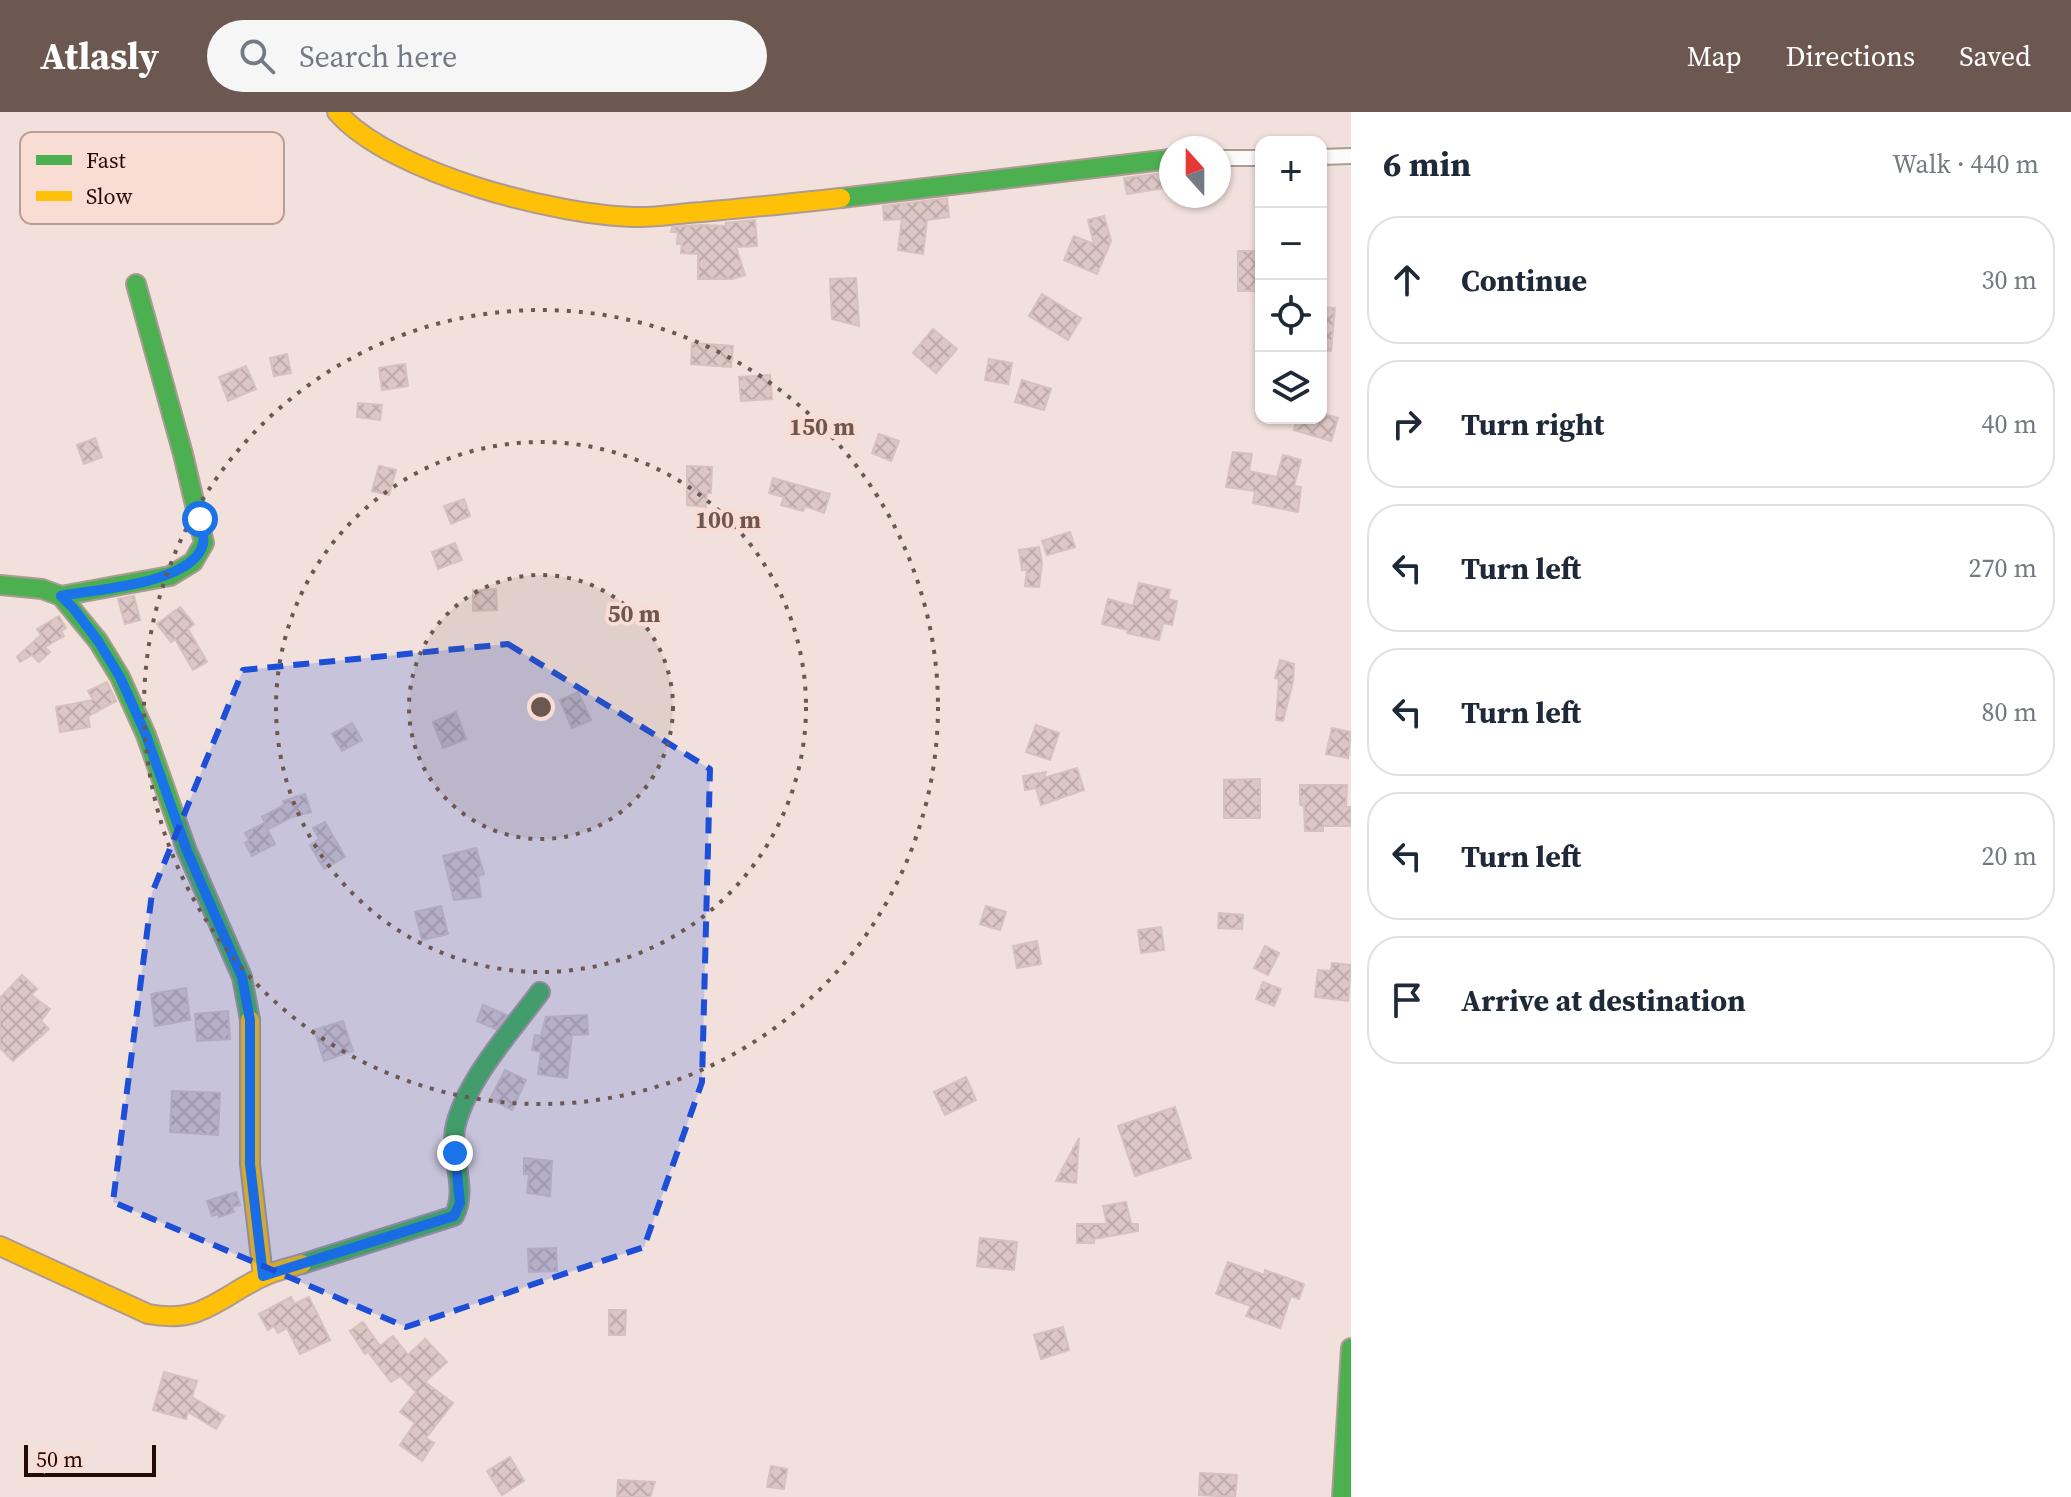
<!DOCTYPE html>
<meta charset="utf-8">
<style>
:root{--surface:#fff;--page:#f6f6f7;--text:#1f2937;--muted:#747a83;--line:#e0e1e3;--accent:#6c5751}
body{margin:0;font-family:"Source Serif 4",serif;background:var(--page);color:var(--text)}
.controls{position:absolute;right:24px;top:24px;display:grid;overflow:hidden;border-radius:16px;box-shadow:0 2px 6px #0004}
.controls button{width:72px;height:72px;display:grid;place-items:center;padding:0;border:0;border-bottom:2px solid var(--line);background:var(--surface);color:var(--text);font:40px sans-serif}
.compass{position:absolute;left:1159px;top:24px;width:72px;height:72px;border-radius:50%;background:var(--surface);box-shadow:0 2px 6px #0004;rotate:339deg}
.scale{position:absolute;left:24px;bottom:20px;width:132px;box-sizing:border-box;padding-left:8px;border:4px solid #250d06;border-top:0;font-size:22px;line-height:28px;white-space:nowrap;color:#250d06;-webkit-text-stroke:6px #f9dcd3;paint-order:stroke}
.stop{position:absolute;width:24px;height:24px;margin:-18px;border:6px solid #1a73e8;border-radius:50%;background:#fff}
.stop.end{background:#1a73e8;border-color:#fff;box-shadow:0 2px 8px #0008}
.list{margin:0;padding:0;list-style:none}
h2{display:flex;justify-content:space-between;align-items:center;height:104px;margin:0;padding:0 32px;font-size:34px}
h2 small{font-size:26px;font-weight:400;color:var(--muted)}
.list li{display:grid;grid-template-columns:52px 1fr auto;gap:24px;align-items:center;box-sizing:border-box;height:128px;margin:0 16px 16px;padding:0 16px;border:2px solid var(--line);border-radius:32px}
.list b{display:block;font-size:30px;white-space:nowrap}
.list em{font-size:26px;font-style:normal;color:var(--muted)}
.icon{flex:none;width:44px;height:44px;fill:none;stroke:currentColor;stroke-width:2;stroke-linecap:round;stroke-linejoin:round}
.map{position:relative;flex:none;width:1351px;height:1385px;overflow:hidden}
header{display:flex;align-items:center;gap:48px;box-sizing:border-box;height:112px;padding:0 40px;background:var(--accent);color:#fff}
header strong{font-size:38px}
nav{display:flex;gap:44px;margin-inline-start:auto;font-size:28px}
.search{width:560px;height:72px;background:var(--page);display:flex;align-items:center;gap:20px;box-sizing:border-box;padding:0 28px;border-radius:44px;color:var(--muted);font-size:30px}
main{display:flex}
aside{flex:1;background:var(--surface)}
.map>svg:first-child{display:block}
.building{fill:url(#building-cross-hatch);stroke:#d6c1be;stroke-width:2}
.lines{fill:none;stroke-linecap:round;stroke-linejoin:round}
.street-casing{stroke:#ad9a94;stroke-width:18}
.fast-casing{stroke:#ad9a94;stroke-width:22}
.slow-casing{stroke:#ad9a94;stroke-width:22}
.street{stroke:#fdfafa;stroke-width:14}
.fast{stroke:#4caf50;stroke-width:18}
.slow{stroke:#ffc107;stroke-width:18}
.route{stroke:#1a73e8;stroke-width:10}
.marked{fill:#1d4ed8;fill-opacity:0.2;stroke:#1d4ed8;stroke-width:6;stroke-dasharray:16 10;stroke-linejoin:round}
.ring{fill:none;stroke:#6c5751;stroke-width:4;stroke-dasharray:4 8}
.key{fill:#f9dcd3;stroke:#b99e96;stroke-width:2}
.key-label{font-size:22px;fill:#250d06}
.centre{fill:#6c5751;stroke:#f9dcd3;stroke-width:4}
.ring-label{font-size:24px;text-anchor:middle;font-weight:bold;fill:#6c5751;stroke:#f9dcd3;stroke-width:8;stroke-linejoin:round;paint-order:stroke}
</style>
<header>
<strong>Atlasly</strong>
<div class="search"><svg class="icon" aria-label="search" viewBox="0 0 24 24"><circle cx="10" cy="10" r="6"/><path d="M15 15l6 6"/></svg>Search here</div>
<nav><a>Map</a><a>Directions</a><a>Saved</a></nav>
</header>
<main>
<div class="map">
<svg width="1351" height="1385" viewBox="0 0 1351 1385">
<defs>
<pattern id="building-cross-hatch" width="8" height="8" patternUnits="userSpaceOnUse" patternTransform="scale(2)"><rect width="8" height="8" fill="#ddc7c5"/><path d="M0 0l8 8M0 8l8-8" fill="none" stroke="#beaaa8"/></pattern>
</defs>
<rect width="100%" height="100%" fill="#f1e0db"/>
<g class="building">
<path d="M1171 60V75L1127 82 1124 66Z"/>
<path d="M947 86 949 105 927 108 923 142 898 138 902 107 884 108 883 94Z"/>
<path d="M1104 104 1111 129 1097 162 1064 148 1074 124 1094 132 1088 108Z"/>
<path d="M755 108 757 134 736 135 745 163 732 167H698V142L681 141 682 132H677L678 120H671L672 115 701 113 726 114V111Z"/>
<rect x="1238" y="139" width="23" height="40"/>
<path d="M856 166 859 214 832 207 830 167Z"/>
<path d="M1042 182 1081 206 1068 228 1029 204Z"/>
<path d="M1321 195 1335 196 1331 239 1321 238Z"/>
<path d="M933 217 957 237 936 261 913 241Z"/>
<path d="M692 231 733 234 731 255 691 252Z"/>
<path d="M287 242 291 261 274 264 270 246Z"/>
<path d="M989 247 1012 251 1008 272 985 268Z"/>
<path d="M405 252 408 274 382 278 379 256Z"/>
<path d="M246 254 256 277 228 289 219 265Z"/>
<path d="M770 263 772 287 741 289 739 265Z"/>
<path d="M1022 268 1051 277 1044 298 1015 290Z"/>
<path d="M358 291 382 293 380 308 357 305Z"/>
<path d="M1321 301 1338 306 1331 329 1294 318 1297 306H1321Z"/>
<path d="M879 322 899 329 891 349 872 341Z"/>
<path d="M95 326 102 345 84 352 77 333Z"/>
<path d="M1233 340 1252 342 1249 359 1277 365 1283 343 1301 348 1294 374 1301 375 1298 400 1253 391 1255 379 1226 375Z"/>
<path d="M379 354 396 358 389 383 372 379Z"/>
<path d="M687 354 712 355 711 381H707L706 395 687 393Z"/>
<path d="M773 366 830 382 824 401 805 394 803 399 781 393 784 385 769 381Z"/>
<path d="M464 387 470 404 451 412 444 394Z"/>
<path d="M1070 420 1075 435 1047 443 1042 429Z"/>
<path d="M455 431 462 448 438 457 432 440Z"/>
<path d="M1039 435 1042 451 1039 475 1025 474 1027 458H1022L1019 438Z"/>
<path d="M1139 471 1170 478 1168 487 1177 489 1172 513 1163 511 1159 528 1127 521 1128 518 1102 512 1108 487 1133 494Z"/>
<path d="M496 477 497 498 473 499V478Z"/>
<path d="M134 484 140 508 125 512 118 487Z"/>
<path d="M180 495 194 512 188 517 207 550 193 558 175 527 171 530 157 512Z"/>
<path d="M59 504 66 516 61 519 64 524 45 535 50 540 39 550 32 543 20 550 17 545 41 523 37 517Z"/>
<path d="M1280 548 1294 552 1293 569 1283 609 1276 608 1279 567 1275 566Z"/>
<path d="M107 570 116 589 88 604 90 615 60 620 56 595 93 588 88 579Z"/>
<path d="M578 580 591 608 572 616 560 588Z"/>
<path d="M456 600 466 627 443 636 433 610Z"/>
<path d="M352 611 362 628 342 639 332 622Z"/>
<path d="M1036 613 1059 621 1050 648 1026 640Z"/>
<path d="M1332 616 1351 620 1348 646 1326 642Z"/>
<path d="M1077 656 1084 678 1041 693 1036 676 1025 678 1023 664 1046 660 1044 666Z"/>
<path d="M1260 667V706H1224V668Z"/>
<path d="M1300 673H1347L1346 695H1351V714H1323V719H1305L1304 694 1300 693Z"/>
<path d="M305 682 311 700 292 705 269 717 262 705 284 693 283 689Z"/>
<path d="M325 710 345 745 324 757 310 733 319 727 313 716Z"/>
<path d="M264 711 275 732 252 744 245 731 249 728 245 721Z"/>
<path d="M476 736 484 762 478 764 481 785 454 788 443 744Z"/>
<path d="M441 794 448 822 422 828 415 800Z"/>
<path d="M986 794 1006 800 1000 818 980 812Z"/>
<path d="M1219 801 1243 803 1242 817 1218 816Z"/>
<path d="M1161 815 1164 838 1141 841 1138 818Z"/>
<path d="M1037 829 1041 852 1017 856 1013 834Z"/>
<path d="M1265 834 1279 841 1268 863 1254 856Z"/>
<path d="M1332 851 1351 853 1348 889 1315 885 1318 858 1331 859Z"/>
<path d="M22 863 37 877 31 883 50 897 41 909 49 917 13 949 0 936V886Z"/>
<path d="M1263 870 1281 877 1274 894 1256 887Z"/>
<path d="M186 876 190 908 155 914 151 882Z"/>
<path d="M483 893 507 903 496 917 477 909Z"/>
<path d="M228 899 230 927 197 929 195 902Z"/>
<path d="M587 903 588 922 572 923 567 966 538 962 541 940 532 938 535 923 541 924 546 905Z"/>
<path d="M343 909 353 939 324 949 314 918Z"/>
<path d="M505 958 526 968 512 998 490 987Z"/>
<path d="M966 965 976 988 945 1003 934 980Z"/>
<path d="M172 979 220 981 218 1023 170 1020Z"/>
<path d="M1175 995 1191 1046 1135 1064 1118 1014Z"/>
<path d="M1079 1026 1076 1071 1056 1069Z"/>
<path d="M524 1046 552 1049 550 1084 527 1081 529 1062H524Z"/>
<path d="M236 1080 240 1093 232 1095 234 1100 219 1105 218 1102 212 1104 207 1089Z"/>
<path d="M1126 1090 1131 1112H1138V1119L1094 1127V1131H1077V1112H1107L1103 1094Z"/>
<path d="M980 1126 1017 1130 1014 1158 977 1154Z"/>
<path d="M556 1136 557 1159 529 1160 528 1137Z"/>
<path d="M1228 1150 1264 1163 1265 1158 1304 1172 1299 1187 1291 1184 1280 1216 1246 1204 1251 1194 1216 1182Z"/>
<path d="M291 1185 294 1192 309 1185 330 1228 300 1242 287 1216 278 1221 274 1214 268 1218 259 1202Z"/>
<path d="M609 1198H626L625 1223H609Z"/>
<path d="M363 1210 380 1234 393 1224 408 1243 425 1227 447 1250 425 1270 453 1291 426 1326 434 1331 422 1349 400 1333 415 1311 400 1300 416 1280 400 1264 391 1270 368 1240 365 1242 350 1219Z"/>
<path d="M1063 1215 1069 1238 1041 1247 1034 1223Z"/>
<path d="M164 1260 197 1269 192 1285 224 1304 216 1317 188 1300 186 1307 153 1298Z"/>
<path d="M510 1345 524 1369 502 1383 487 1359Z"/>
<path d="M771 1354 787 1357 784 1377 767 1375Z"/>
<path d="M1200 1361 1237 1363 1235 1385 1199 1383Z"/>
<path d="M618 1368 655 1370 650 1385H617Z"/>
</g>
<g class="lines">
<defs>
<g id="street">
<path d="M1321 45 1351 44"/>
<path d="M1219 46H1261"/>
</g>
<g id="fast">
<path d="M841 86 1171 47"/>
<path d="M0 473 42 477 61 484 98 529 120 565 146 623 187 739 242 865 250 908"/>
<path d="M61 484 170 464 193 450 204 431 183 342 136 172"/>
<path d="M302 1152 454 1104C469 1075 448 1042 456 1012 468 966 512 918 540 880"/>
<path d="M1342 1385 1351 1236"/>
</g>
<g id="slow">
<path d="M337 0C391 62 560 105 641 105 661 105 682 101 702 100 748 96 794 91 841 86"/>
<path d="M250 908V1052L263 1164"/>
<path d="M0 1134 148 1202C200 1212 216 1188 260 1166 273 1159 288 1156 302 1152"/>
</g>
</defs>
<use href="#street" class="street-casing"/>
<use href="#fast" class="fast-casing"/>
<use href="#slow" class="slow-casing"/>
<use href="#street" class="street"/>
<use href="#fast" class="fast"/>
<use href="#slow" class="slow"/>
</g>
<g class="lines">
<path class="route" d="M200 407C201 414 205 425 203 432 193 472 96 477 61 484L74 497 98 529 120 565 146 623 187 739 242 865 250 908V1052L263 1164 454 1104 460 1091 455 1041"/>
</g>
<path class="marked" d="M508 532 710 657 702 970 644 1135 406 1215 113 1090 152 781 243 558Z"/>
<circle cx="541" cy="595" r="132" fill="#6c5751" fill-opacity=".12"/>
<g class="ring">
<circle cx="541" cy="595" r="132"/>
<circle cx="541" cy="595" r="265"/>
<circle cx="541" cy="595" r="397"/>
</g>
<rect x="20" y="20" width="264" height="92" rx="12" class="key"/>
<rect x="36" y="43" width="36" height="10" fill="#4caf50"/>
<rect x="36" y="79" width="36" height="10" fill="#ffc107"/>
<g class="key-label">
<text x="86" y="56">Fast</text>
<text x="86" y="92">Slow</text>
</g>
<circle cx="541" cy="595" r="12" class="centre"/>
<g class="ring-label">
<text x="822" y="323">150 m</text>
<text x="728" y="416">100 m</text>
<text x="634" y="510">50 m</text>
</g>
</svg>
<div class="controls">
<button>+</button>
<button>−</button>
<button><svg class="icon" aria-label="locate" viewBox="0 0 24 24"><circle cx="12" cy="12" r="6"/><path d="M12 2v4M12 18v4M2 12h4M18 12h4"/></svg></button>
<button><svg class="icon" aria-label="layers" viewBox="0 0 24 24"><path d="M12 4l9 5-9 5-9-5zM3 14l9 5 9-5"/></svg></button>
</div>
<svg class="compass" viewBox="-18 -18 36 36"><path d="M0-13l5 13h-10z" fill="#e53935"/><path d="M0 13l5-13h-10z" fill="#747a83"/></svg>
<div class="scale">50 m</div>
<div class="stop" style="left:200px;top:407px"></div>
<div class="stop end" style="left:455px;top:1041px"></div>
</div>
<aside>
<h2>6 min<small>Walk · 440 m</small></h2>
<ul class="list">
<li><svg class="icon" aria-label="ahead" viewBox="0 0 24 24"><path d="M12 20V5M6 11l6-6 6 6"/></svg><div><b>Continue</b></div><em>30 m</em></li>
<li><svg class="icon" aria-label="right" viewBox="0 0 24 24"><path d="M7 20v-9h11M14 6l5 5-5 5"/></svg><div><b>Turn right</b></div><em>40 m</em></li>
<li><svg class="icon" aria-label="left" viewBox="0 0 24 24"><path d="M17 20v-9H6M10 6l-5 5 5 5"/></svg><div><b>Turn left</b></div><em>270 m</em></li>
<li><svg class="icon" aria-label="left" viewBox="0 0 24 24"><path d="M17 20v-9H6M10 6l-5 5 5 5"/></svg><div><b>Turn left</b></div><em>80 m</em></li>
<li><svg class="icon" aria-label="left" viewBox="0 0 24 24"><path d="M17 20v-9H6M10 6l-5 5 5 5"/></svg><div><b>Turn left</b></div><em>20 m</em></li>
<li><svg class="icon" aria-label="arrive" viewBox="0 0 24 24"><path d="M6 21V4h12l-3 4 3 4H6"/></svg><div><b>Arrive at destination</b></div></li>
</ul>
</aside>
</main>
